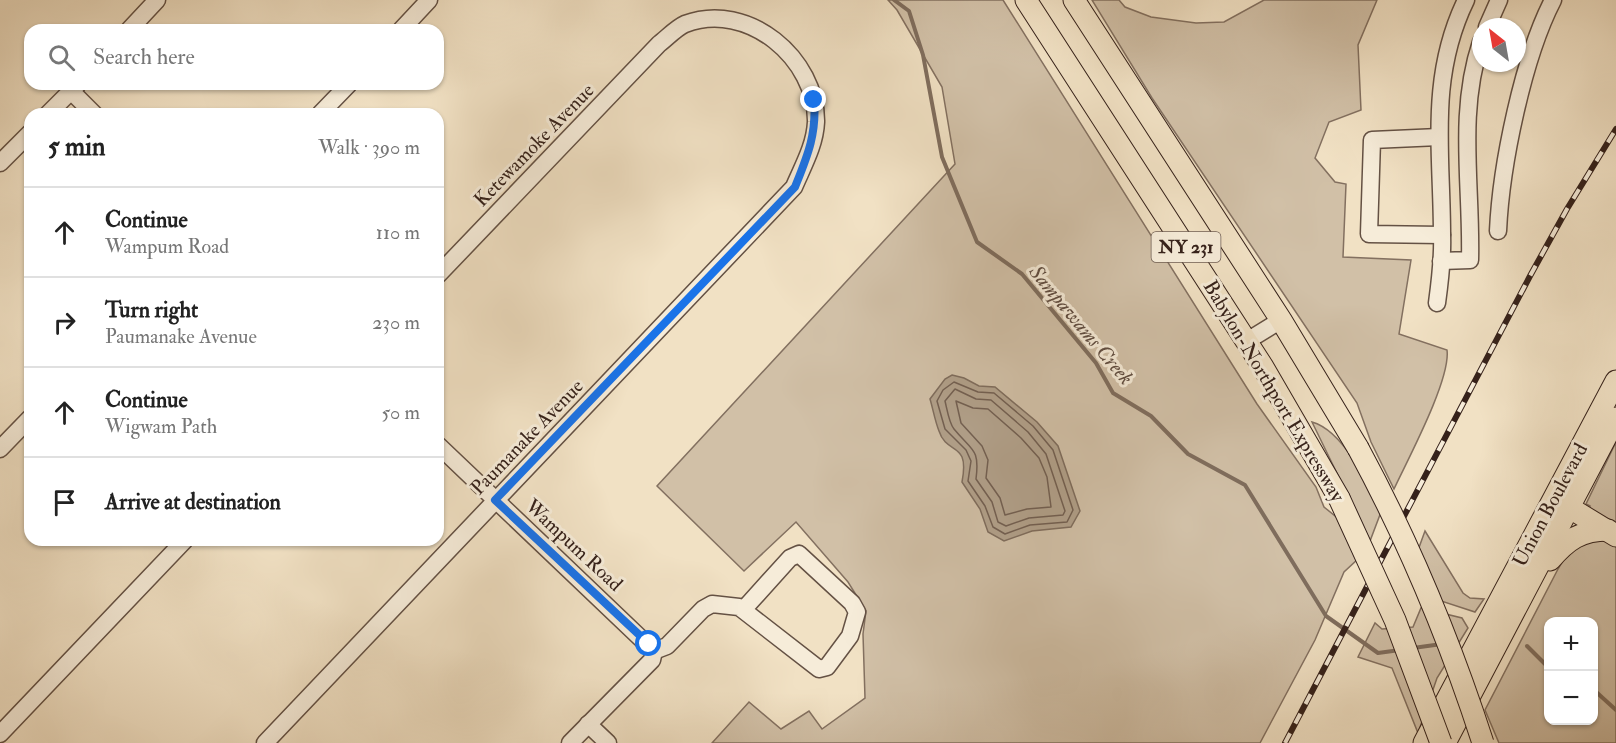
<!DOCTYPE html>
<meta charset="utf-8">
<style>
:root{--surface:#fff;--page:#f6f6f6;--text:#222;--muted:#767676;--line:#e0e0e0}
body{margin:0;font-family:"IM FELL Double Pica",serif;background:var(--page);color:var(--text)}
.controls{position:absolute;right:18px;bottom:18px;display:grid;overflow:hidden;border-radius:12px;box-shadow:0 2px 4px #0004}
.controls button{width:54px;height:54px;display:grid;place-items:center;padding:0;border:0;border-bottom:2px solid var(--line);background:var(--surface);color:var(--text);font:30px sans-serif}
.compass{position:absolute;left:1472px;top:18px;width:54px;height:54px;border-radius:50%;background:var(--surface);box-shadow:0 2px 4px #0004;rotate:329deg}
.stop{position:absolute;width:18px;height:18px;margin:-14px;border:4px solid #1a73e8;border-radius:50%;background:#fff}
.stop.end{background:#1a73e8;border-color:#fff;box-shadow:0 2px 6px #0008}
.list{margin:0;padding:0;list-style:none}
h2{display:flex;justify-content:space-between;align-items:center;height:78px;margin:0;padding:0 24px;font-size:26px}
h2 small{font-size:20px;font-weight:400;color:var(--muted)}
.list li{display:grid;grid-template-columns:39px 1fr auto;gap:18px;align-items:center;box-sizing:border-box;height:90px;padding:0 24px;border-top:2px solid var(--line)}
.list b{display:block;font-size:22px;white-space:nowrap}
.list p{margin:0;font-size:20px;white-space:nowrap;color:var(--muted)}
.list em{font-size:20px;font-style:normal;color:var(--muted)}
.icon{flex:none;width:33px;height:33px;fill:none;stroke:currentColor;stroke-width:2;stroke-linecap:round;stroke-linejoin:round}
.map{position:relative;flex:none;width:1616px;height:743px;overflow:hidden}
.search{position:absolute;background:var(--surface);box-shadow:0 2px 4px #0004;left:24px;top:24px;width:420px;height:66px;display:flex;align-items:center;gap:15px;box-sizing:border-box;padding:0 21px;border-radius:18px;color:var(--muted);font-size:22px}
.panel{position:absolute;background:var(--surface);box-shadow:0 2px 4px #0004;left:24px;top:108px;width:420px;height:438px;border-radius:18px}
.map>svg:first-child{display:block}
.green{fill:#d1c0a7;stroke:#837060;stroke-width:1.5;fill-rule:evenodd}
.water{fill:#b1a08a;stroke:#7f6d5d;stroke-width:1.5}
.lines{fill:none;stroke-linecap:round;stroke-linejoin:round}
.shore{stroke:#736052;stroke-width:1.5}
.stream{stroke:#7f6d5d;stroke-width:4}
.minor-casing{stroke:#645144;stroke-width:19}
.major-casing{stroke:#35211a;stroke-width:23}
.minor{stroke:#f6ecd9;stroke-width:16}
.major{stroke:#f1e1c4;stroke-width:21}
.rail-casing{stroke:#35211a;stroke-width:6}
.rail{stroke:#f6ecd9;stroke-width:4;stroke-dasharray:11;stroke-linecap:butt}
.major-bridge-casing{stroke:#35211a;stroke-width:23;stroke-linecap:butt}
.major-bridge{stroke:#f1e1c4;stroke-width:21}
.route{stroke:#1a73e8;stroke-width:8}
.labels{text-anchor:middle;dominant-baseline:central;stroke-width:6;stroke-linejoin:round;paint-order:stroke}
.shield{fill:#f6ecd9;stroke:#6f5e53;stroke-width:1.5}
.shield-label{font-size:18px;font-weight:bold;fill:#35211a}
.street-label{font-size:20px;fill:#35211a;stroke:#f6ecd9}
.water-label{font-size:21px;font-style:italic;fill:#604d41;stroke:#f6ecd9}
</style>
<div class="map">
<svg width="1616" height="743" viewBox="0 0 1616 743">
<rect width="100%" height="100%" fill="#f1e1c4"/>
<filter id="stains"><feTurbulence type="fractalNoise" baseFrequency=".00333" numOctaves="4"/><feColorMatrix values="0 0 0 0 .2 0 0 0 0 .09 0 0 0 0 .02 0 0 0 .5 -.17"/></filter>
<radialGradient id="worn" r=".72"><stop offset=".6" stop-color="#630" stop-opacity="0"/><stop offset="1" stop-color="#630" stop-opacity=".3"/></radialGradient>
<g class="green">
<path d="M888 0H1003L1257 404 1316 487 1324 507 1340 520 1359 558 1344 572 1315 640 1260 743H712L749 702 781 729 809 711 822 729 865 698 863 634 866 611 848 582 796 522 744 571 657 486 955 164 942 87 897 10Z"/>
<path d="M1092 0H1119L1125 7 1151 17 1196 23 1224 22 1264 0H1377L1358 45 1361 110 1329 122 1315 158 1335 182 1346 184 1343 257 1411 260 1399 334 1447 350C1451 379 1408 459 1394 489L1371 442 1357 403 1152 98Z"/>
<path d="M1312 422C1344 431 1368 484 1381 512L1370 541Z"/>
<path d="M1616 442V529L1589 513 1590 506 1586 504Z"/>
<path d="M1425 531 1463 593 1470 598 1484 599 1475 612 1441 601 1417 553Z"/>
<path d="M1590 536 1616 542V743H1499L1485 710 1558 569 1571 547ZM1548 622H1594V720H1548Z"/>
<path d="M1421 608 1462 618 1468 628 1437 678 1418 733 1392 668 1358 657 1375 623 1382 629 1413 627Z"/>
</g>
<path class="water" d="M952 375 964 378 979 386 995 387 1037 422 1058 446 1080 511 1071 527 1032 531 1004 541 988 532 980 509 962 482C970 440 947 456 939 431 935 421 933 409 930 399L945 379Z"/>
<g class="lines">
<g class="shore">
<path d="M954 382 978 392 994 393 1033 426 1053 450 1073 510 1067 522 1030 525 1005 534 993 527 985 506 968 481 971 461 966 450 945 429 937 401 943 390Z"/>
<path d="M955 389 976 399 991 400 1028 432 1046 454 1065 511 1063 515 1029 518 1006 526 998 522 992 502 976 479C980 448 972 451 954 429 949 423 947 409 945 401Z"/>
<path d="M956 401 973 408 988 409 1021 438 1039 458 1047 477 1051 507 1027 509 1005 515 1000 498 986 478 988 460 982 446 961 423Z"/>
</g>
<g class="stream">
<path d="M894 0 909 11 923 55 942 157 977 242 1022 274 1096 363 1113 393 1151 416 1188 454 1245 485 1326 616 1378 653 1400 650"/>
<path d="M1527 646 1548 667"/>
<path d="M1413 648 1442 644"/>
<path d="M1594 690 1616 710"/>
</g>
<defs>
<g id="minor">
<path d="M1487 27 1499 0"/>
<path d="M129 30 157 0"/>
<path d="M401 30 429 0"/>
<path d="M71 91 94 114"/>
<path d="M48 114 78 84"/>
<path d="M320 114 349 84"/>
<path d="M1439 137 1372 140 1369 234 1442 235"/>
<path d="M0 163 30 133"/>
<path d="M1498 231C1501 165 1523 58 1553 0"/>
<path d="M1441 261 1470 260C1472 186 1457 114 1481 42"/>
<path d="M1437 303C1440 281 1443 258 1442 235 1442 152 1428 78 1466 0"/>
<path d="M1247 341 1281 320"/>
<path d="M438 445 654 651"/>
<path d="M0 449 30 418"/>
<path d="M654 651 667 646 703 609 712 604 739 607 743 610 819 669 827 667 850 636 857 612 852 603 799 554 790 558 743 610"/>
<path d="M588 724 608 743"/>
<path d="M0 734 185 540"/>
<path d="M265 743 794 187C803 166 815 145 816 122 817 59 748 0 685 24 676 28 667 38 659 44L438 275"/>
<path d="M570 743 652 660 654 651"/>
</g>
<g id="major">
<path d="M1026 0 1263 367 1339 498"/>
<path d="M1074 0 1281 320 1358 448"/>
<path d="M1564 496 1570 508 1616 536"/>
<path d="M1550 560C1567 540 1581 530 1608 530"/>
<path d="M1424 743 1616 381"/>
<path d="M1445 743 1616 418"/>
</g>
</defs>
<use href="#minor" class="minor-casing"/>
<use href="#major" class="major-casing"/>
<use href="#minor" class="minor"/>
<use href="#major" class="major"/>
<defs>
<path id="rail" d="M1285 743 1530 276 1567 209 1616 129"/>
</defs>
<use href="#rail" class="rail-casing"/>
<use href="#rail" class="rail"/>
<defs>
<g id="major-bridge">
<path d="M1358 448C1409 542 1450 641 1483 743"/>
<path d="M1339 498 1395 620 1441 743"/>
</g>
</defs>
<use href="#major-bridge" class="major-bridge-casing"/>
<use href="#major-bridge" class="major-bridge"/>
</g>
<g class="lines">
<path class="route" d="M649 644 495 500 795 187C807 157 817 134 814 100"/>
</g>
<g class="labels">
<rect class="shield" x="1151.5" y="232" width="69" height="30" rx="4.5"/>
<g class="shield-label">
<text x="1186" y="247">NY 231</text>
</g>
<g class="street-label">
<text transform="translate(534 145) rotate(-46)">Ketewamoke Avenue</text>
<text transform="translate(1274 391) rotate(59)">Babylon-Northport Expressway</text>
<text transform="translate(527 437) rotate(-46)">Paumanake Avenue</text>
<text transform="translate(1550 505) rotate(-62)">Union Boulevard</text>
<text transform="translate(574 545) rotate(43)">Wampum Road</text>
</g>
<g class="water-label">
<text transform="translate(1081 325) rotate(50)">Sampawams Creek</text>
</g>
</g>
<rect width="100%" height="100%" filter="url(#stains)"/>
<rect width="100%" height="100%" fill="url(#worn)"/>
</svg>
<div class="controls">
<button>+</button>
<button>−</button>
</div>
<svg class="compass" viewBox="-18 -18 36 36"><path d="M0-13l5 13h-10z" fill="#e53935"/><path d="M0 13l5-13h-10z" fill="#767676"/></svg>
<div class="stop" style="left:649px;top:644px"></div>
<div class="stop end" style="left:814px;top:100px"></div>
<div class="search"><svg class="icon" aria-label="search" viewBox="0 0 24 24"><circle cx="10" cy="10" r="6"/><path d="M15 15l6 6"/></svg>Search here</div>
<section class="panel">
<h2>5 min<small>Walk · 390 m</small></h2>
<ul class="list">
<li><svg class="icon" aria-label="ahead" viewBox="0 0 24 24"><path d="M12 20V5M6 11l6-6 6 6"/></svg><div><b>Continue</b><p>Wampum Road</p></div><em>110 m</em></li>
<li><svg class="icon" aria-label="right" viewBox="0 0 24 24"><path d="M7 20v-9h11M14 6l5 5-5 5"/></svg><div><b>Turn right</b><p>Paumanake Avenue</p></div><em>230 m</em></li>
<li><svg class="icon" aria-label="ahead" viewBox="0 0 24 24"><path d="M12 20V5M6 11l6-6 6 6"/></svg><div><b>Continue</b><p>Wigwam Path</p></div><em>50 m</em></li>
<li><svg class="icon" aria-label="arrive" viewBox="0 0 24 24"><path d="M6 21V4h12l-3 4 3 4H6"/></svg><div><b>Arrive at destination</b></div></li>
</ul>
</section>
</div>
